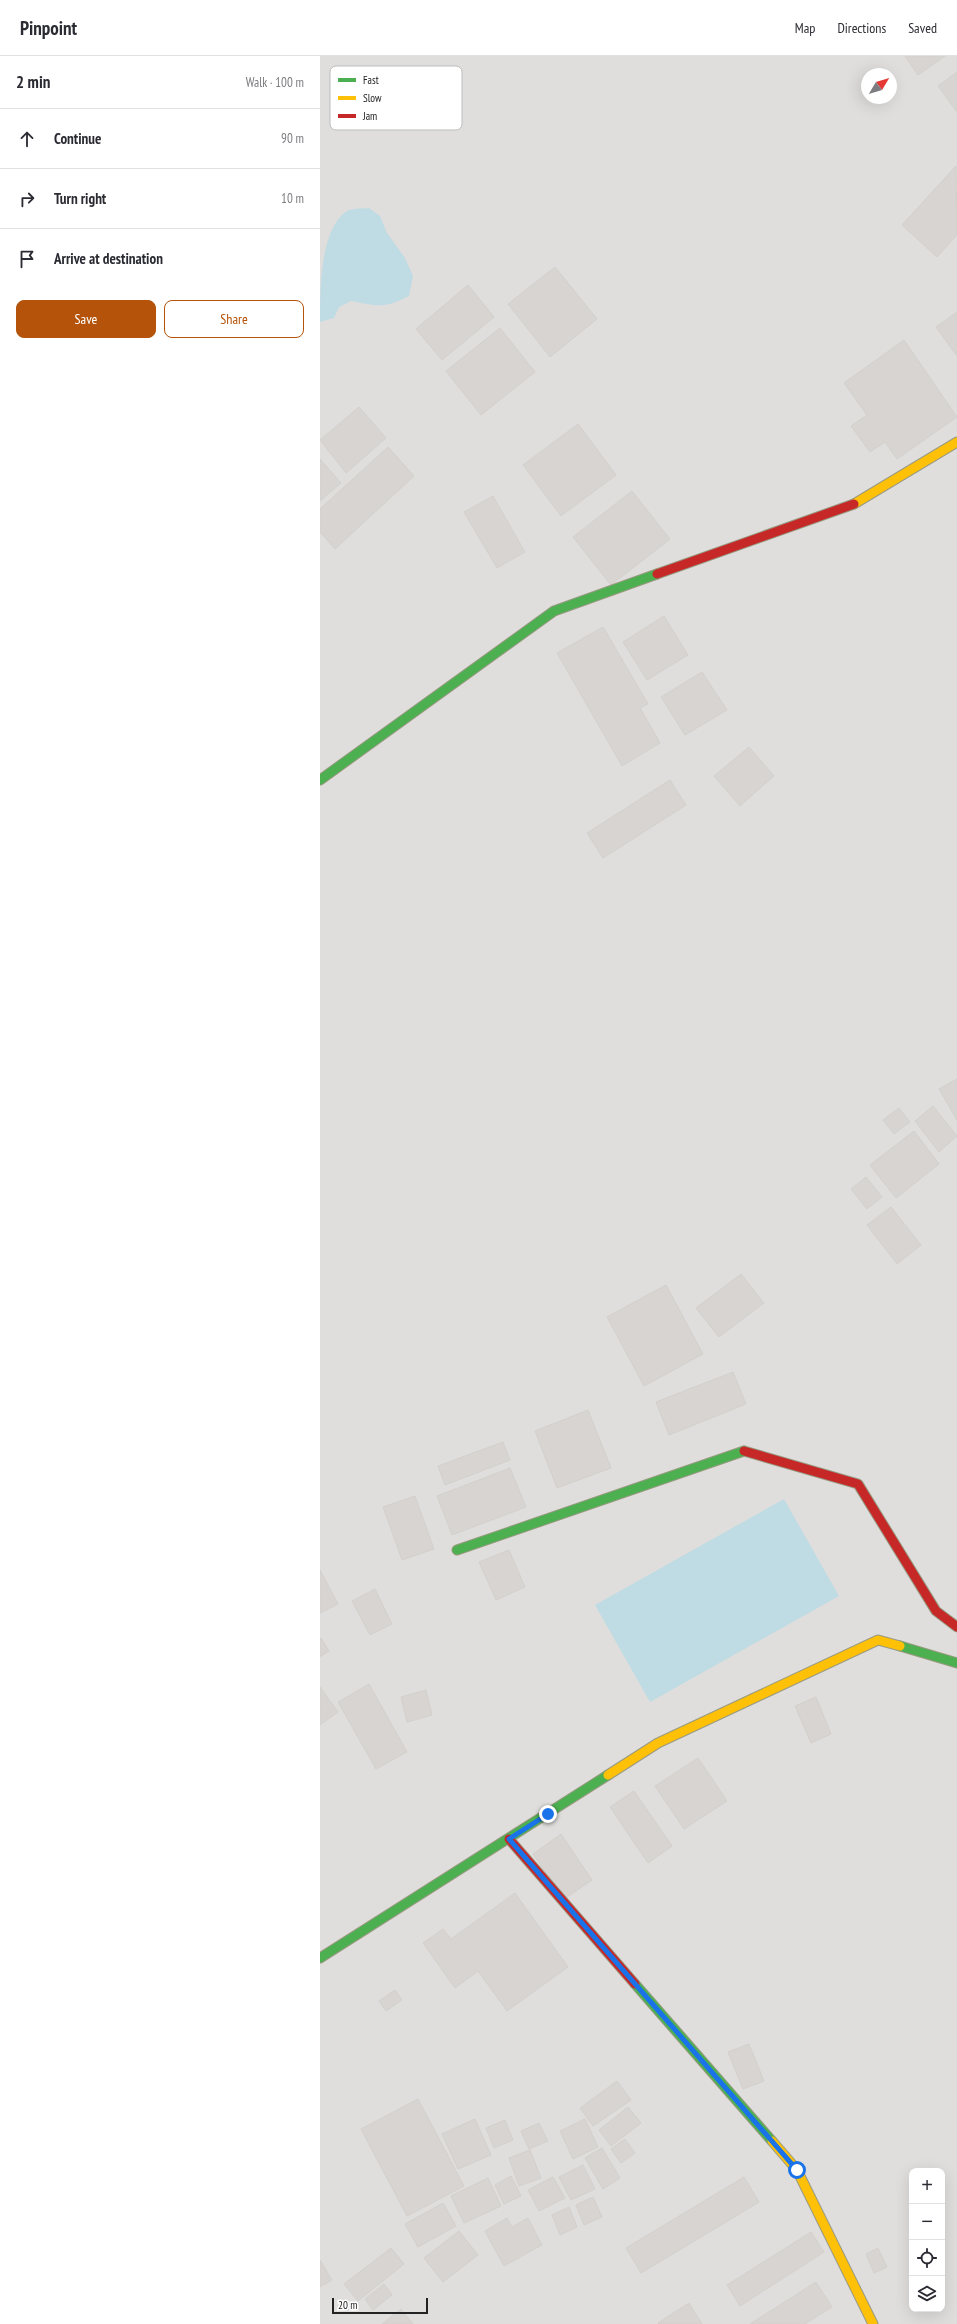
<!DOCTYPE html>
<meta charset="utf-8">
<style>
:root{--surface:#fff;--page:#f2f2f3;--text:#2b2b33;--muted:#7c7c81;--line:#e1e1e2;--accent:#b45309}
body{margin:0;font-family:"PT Sans Narrow",sans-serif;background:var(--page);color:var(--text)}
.controls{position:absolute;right:12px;bottom:12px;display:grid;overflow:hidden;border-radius:8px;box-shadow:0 4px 16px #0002}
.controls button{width:36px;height:36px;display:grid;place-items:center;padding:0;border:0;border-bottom:1px solid var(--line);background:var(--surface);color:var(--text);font:20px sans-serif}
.compass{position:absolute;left:541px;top:12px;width:36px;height:36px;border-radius:50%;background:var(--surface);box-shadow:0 4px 16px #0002;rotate:52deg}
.scale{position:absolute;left:12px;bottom:10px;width:96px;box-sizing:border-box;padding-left:4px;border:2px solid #222;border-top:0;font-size:11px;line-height:14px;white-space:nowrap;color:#222;-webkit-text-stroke:3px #fff;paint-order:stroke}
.stop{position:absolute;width:12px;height:12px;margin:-9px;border:3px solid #1a73e8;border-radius:50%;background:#fff}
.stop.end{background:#1a73e8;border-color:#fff;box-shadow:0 1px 4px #0008}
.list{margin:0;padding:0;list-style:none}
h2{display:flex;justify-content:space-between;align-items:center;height:52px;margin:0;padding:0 16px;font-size:17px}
h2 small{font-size:13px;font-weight:400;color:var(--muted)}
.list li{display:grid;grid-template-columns:26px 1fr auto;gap:12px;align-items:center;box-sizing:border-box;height:60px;padding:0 16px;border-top:1px solid var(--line)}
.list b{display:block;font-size:15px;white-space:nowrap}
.list em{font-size:13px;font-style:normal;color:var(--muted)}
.actions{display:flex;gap:8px;padding:12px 16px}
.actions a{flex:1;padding:9px 0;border:1px solid var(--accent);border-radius:8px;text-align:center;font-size:14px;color:var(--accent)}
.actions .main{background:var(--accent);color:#fff}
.icon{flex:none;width:22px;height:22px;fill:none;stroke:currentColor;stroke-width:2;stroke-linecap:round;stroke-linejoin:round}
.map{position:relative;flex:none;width:637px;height:2268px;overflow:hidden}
header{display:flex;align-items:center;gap:24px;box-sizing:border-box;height:56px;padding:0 20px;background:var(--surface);border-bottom:1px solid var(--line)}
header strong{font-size:19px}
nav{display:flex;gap:22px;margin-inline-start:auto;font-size:14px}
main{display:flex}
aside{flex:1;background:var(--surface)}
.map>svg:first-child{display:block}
.residential{fill:#dfdedc;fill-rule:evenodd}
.water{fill:#bfdbe3}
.building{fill:#d7d4d2;stroke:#d3d0cc}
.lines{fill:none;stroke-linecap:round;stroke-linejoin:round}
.fast-casing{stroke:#999a82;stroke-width:11}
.slow-casing{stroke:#999a82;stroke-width:11}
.jam-casing{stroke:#999a82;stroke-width:11}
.fast{stroke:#4caf50;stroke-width:9}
.slow{stroke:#ffc107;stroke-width:9}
.jam{stroke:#c62828;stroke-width:9}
.route{stroke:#1a73e8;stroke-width:5}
.key{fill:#fff;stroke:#bdbdbd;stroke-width:1}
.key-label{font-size:11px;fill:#222}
</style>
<header>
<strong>Pinpoint</strong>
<nav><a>Map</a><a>Directions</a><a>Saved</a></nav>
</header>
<main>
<aside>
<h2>2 min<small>Walk · 100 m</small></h2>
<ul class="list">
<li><svg class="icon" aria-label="ahead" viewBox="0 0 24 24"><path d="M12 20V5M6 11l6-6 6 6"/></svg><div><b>Continue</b></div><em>90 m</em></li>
<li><svg class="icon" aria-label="right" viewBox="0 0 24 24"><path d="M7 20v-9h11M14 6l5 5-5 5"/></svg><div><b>Turn right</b></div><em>10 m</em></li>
<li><svg class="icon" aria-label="arrive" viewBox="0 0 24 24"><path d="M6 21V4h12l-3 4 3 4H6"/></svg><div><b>Arrive at destination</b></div></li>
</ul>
<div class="actions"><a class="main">Save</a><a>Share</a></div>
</aside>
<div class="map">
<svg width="637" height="2268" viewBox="0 0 637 2268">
<rect width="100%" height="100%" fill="#f0eeeb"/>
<path class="residential" d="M0 0H637V2268H0ZM547 18H571V42H547ZM592 2115H622V2253H592Z"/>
<g class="water">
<path d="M49 152 60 160 67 177 85 202 93 220 89 240C63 253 59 250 31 245L19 251 14 262 0 266C0 233 0 173 27 155 33 152 42 153 49 152Z"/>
<path d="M464 1443 519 1540 330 1646 275 1549Z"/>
</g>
<g class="building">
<path d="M585 0H625L598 19Z"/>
<path d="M637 16V56L618 30Z"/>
<path d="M636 110 637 179 617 201 582 169Z"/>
<path d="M235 211 277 263 230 301 188 248Z"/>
<path d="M148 229 174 261 122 304 96 273Z"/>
<path d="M637 256V300L616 271Z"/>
<path d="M180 272 215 316 161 359 126 315Z"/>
<path d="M584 284 637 361 577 403 565 386 550 396 531 370 547 359 524 327Z"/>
<path d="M39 351 66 382 26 417 0 384Z"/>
<path d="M258 368 296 419 241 460 203 409Z"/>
<path d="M68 391 94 420 15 493 0 476V453Z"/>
<path d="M0 403 21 427 0 445Z"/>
<path d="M312 435 350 483 291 529 253 481Z"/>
<path d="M173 440 205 496 177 512 144 456Z"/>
<path d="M344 560 368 599 327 624 303 586Z"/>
<path d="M283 571 328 648 320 652 340 687 302 710 237 597Z"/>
<path d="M382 616 407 654 365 679 341 641Z"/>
<path d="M429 691 454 720 420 750 394 720Z"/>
<path d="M350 724 366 749 283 802 267 777Z"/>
<path d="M637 1023V1064L619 1033Z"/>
<path d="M613 1050 637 1080 619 1096 595 1065Z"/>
<path d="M579 1052 590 1066 574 1078 563 1064Z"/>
<path d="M594 1075 619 1108 576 1142 550 1109Z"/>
<path d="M546 1121 562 1141 547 1153 531 1133Z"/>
<path d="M571 1151 601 1189 577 1208 547 1169Z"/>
<path d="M421 1218 444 1247 399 1281 376 1252Z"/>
<path d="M346 1229 383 1298 324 1330 287 1261Z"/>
<path d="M413 1316 426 1348 349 1379 336 1346Z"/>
<path d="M268 1354 291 1412 237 1432 215 1375Z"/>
<path d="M183 1386 190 1404 125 1429 118 1410Z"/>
<path d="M190 1412 206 1451 132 1479 117 1440Z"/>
<path d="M95 1440 114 1493 82 1504 63 1451Z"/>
<path d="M189 1494 205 1531 176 1544 159 1506Z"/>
<path d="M0 1514 18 1548 0 1557Z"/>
<path d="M55 1533 72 1568 50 1579 32 1545Z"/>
<path d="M1 1582 9 1595 0 1601V1583Z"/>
<path d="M49 1628 87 1696 56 1713 18 1646Z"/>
<path d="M0 1631 18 1656 0 1669Z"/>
<path d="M106 1634 112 1659 87 1666 81 1641Z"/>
<path d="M496 1641 511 1678 491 1687 475 1650Z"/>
<path d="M378 1702 407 1745 364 1773 335 1730Z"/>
<path d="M314 1735 352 1790 328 1807 290 1751Z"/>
<path d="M241 1778 272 1824 244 1843 213 1798Z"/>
<path d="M195 1837 248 1911 187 1955 158 1915 135 1932 103 1887 123 1873 131 1883Z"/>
<path d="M75 1934 82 1944 66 1955 59 1945Z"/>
<path d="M429 1988 444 2025 423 2033 408 1996Z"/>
<path d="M297 2025 311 2044 273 2070 260 2052Z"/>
<path d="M98 2043 144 2130 87 2160 41 2073Z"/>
<path d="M308 2051 321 2067 291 2090 279 2074Z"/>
<path d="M155 2063 171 2099 138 2113 122 2078Z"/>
<path d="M265 2063 278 2091 253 2103 240 2075Z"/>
<path d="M185 2064 193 2084 174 2092 166 2072Z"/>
<path d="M219 2067 228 2085 209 2093 201 2075Z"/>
<path d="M305 2083 315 2097 301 2107 291 2093Z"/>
<path d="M282 2092 300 2122 283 2133 265 2102Z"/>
<path d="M210 2094 221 2122 199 2130 189 2102Z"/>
<path d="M263 2109 275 2133 251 2144 239 2121Z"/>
<path d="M191 2120 201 2140 184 2148 175 2129Z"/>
<path d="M233 2121 245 2142 219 2155 208 2134Z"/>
<path d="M424 2121 439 2146 321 2217 306 2192Z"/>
<path d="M168 2122 181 2150 144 2167 131 2140Z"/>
<path d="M273 2141 282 2161 264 2169 256 2149Z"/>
<path d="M123 2147 136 2170 98 2191 85 2168Z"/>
<path d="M249 2151 257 2171 240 2179 232 2159Z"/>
<path d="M187 2162 192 2171 208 2162 222 2189 184 2210 165 2175Z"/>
<path d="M139 2175 158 2199 123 2226 104 2202Z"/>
<path d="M491 2176 504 2196 420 2250 407 2229Z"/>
<path d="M71 2192 84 2208 38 2245 24 2228Z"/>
<path d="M558 2192 567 2211 554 2217 546 2198Z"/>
<path d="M0 2204 12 2224 0 2231Z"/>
<path d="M496 2226 512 2251 485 2268H430Z"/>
<path d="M64 2228 72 2239 53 2254 45 2243Z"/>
<path d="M369 2247 382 2268H339L338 2267Z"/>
<path d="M81 2253 93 2268H62Z"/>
</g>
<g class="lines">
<defs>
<g id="fast">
<path d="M0 724 234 555 337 518"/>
<path d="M137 1494 424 1395"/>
<path d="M580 1590 637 1607"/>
<path d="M0 1902 288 1719"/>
<path d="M315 1928 452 2085"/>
</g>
<g id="slow">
<path d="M534 448 637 386"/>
<path d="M288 1719 338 1687 558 1584 580 1590"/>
<path d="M452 2085 477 2114 553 2268"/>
</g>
<g id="jam">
<path d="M337 518 534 448"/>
<path d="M424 1395 538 1428 616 1555 637 1571"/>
<path d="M189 1783 315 1928"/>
</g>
</defs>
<use href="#fast" class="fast-casing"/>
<use href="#slow" class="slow-casing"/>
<use href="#jam" class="jam-casing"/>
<use href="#fast" class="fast"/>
<use href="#slow" class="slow"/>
<use href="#jam" class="jam"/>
</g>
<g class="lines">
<path class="route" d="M228 1758 189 1783 477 2114"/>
</g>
<rect x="10" y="10" width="132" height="64" rx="6" class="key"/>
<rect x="18" y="22" width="18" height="4" fill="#4caf50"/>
<rect x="18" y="40" width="18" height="4" fill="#ffc107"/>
<rect x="18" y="58" width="18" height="4" fill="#c62828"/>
<g class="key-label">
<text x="43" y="28">Fast</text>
<text x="43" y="46">Slow</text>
<text x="43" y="64">Jam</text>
</g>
</svg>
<div class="controls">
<button>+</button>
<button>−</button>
<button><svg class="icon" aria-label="locate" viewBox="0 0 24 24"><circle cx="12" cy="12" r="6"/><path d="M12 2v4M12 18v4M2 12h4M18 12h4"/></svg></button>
<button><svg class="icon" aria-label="layers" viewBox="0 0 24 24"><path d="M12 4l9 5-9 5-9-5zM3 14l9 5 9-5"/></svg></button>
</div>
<svg class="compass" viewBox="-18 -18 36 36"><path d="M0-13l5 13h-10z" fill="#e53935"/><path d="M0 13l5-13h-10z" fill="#7c7c81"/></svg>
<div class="scale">20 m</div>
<div class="stop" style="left:477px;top:2114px"></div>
<div class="stop end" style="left:228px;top:1758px"></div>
</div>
</main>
